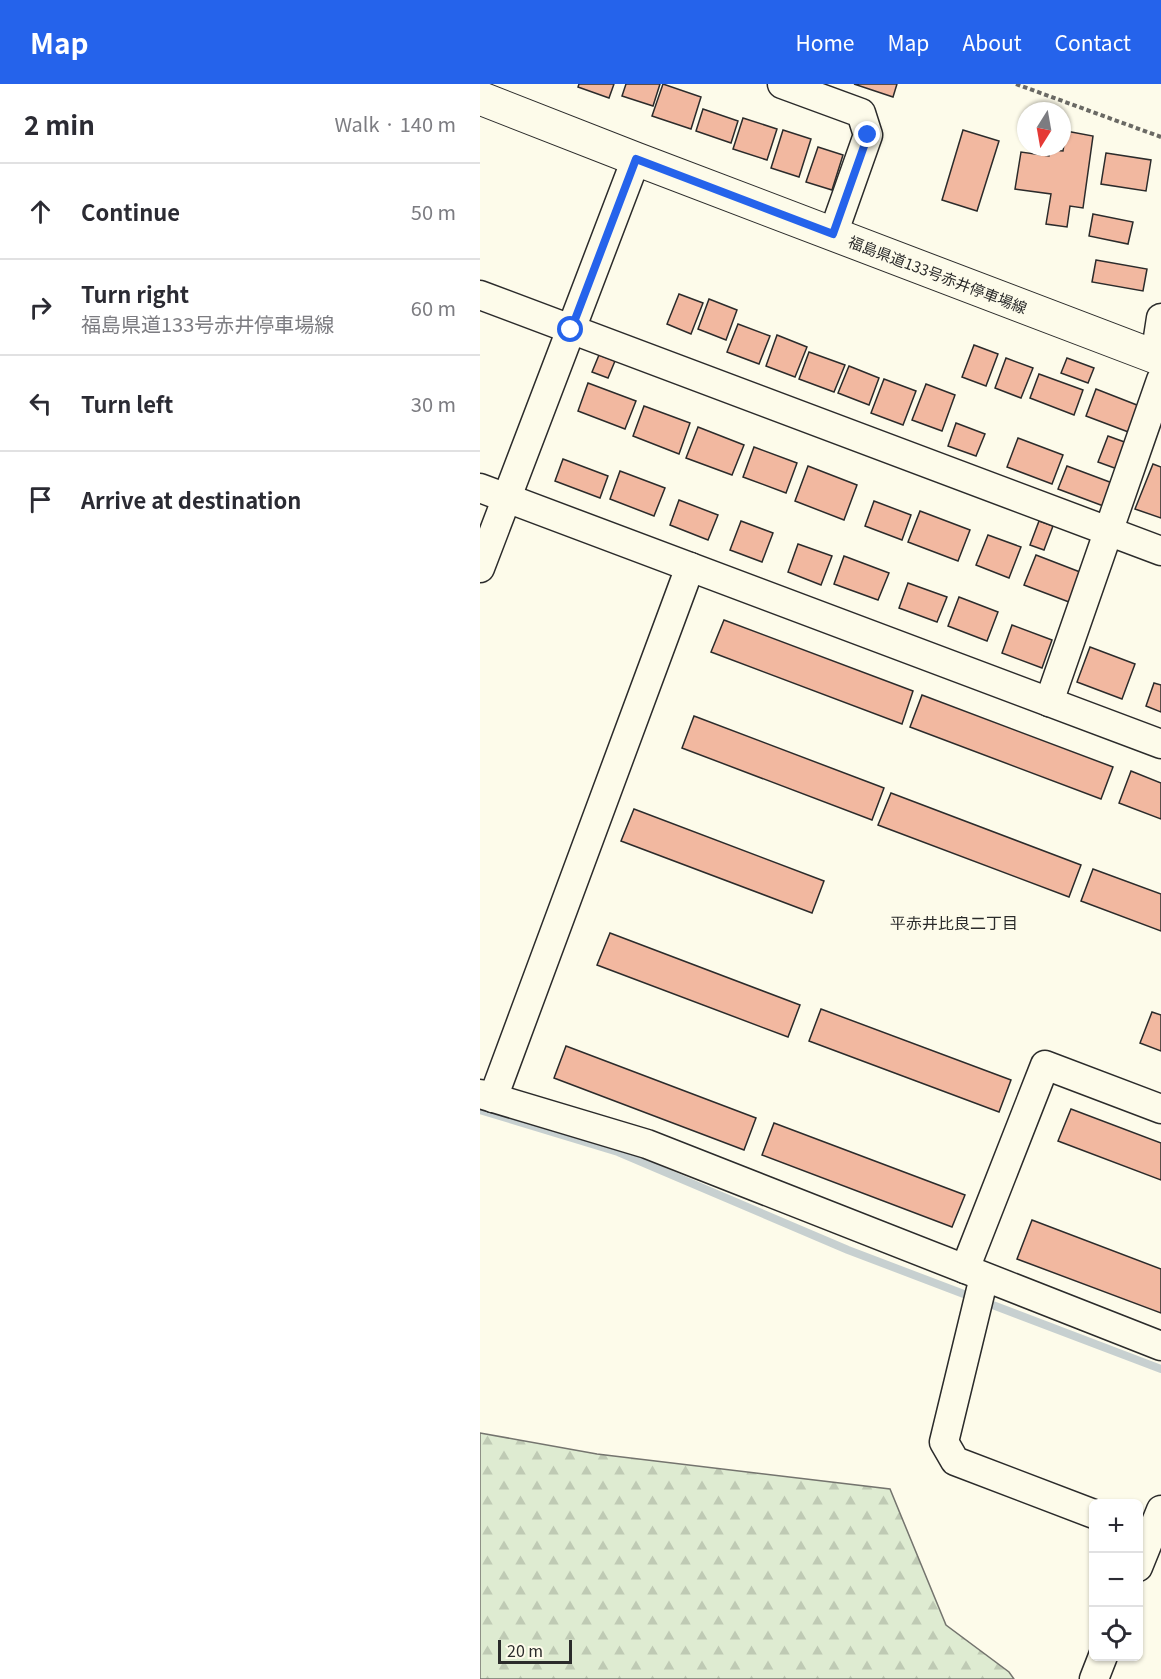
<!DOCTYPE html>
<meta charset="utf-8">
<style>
:root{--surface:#fff;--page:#f2f2f3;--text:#2b2b33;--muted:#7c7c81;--line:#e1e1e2;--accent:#2563eb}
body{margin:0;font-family:Georgia,"Noto Sans JP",serif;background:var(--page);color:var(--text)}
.controls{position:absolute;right:18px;bottom:18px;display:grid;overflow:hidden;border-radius:9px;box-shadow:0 2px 4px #0004}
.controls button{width:54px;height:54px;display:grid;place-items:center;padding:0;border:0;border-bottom:2px solid var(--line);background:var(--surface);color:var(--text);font:30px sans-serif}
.compass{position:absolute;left:537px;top:18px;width:54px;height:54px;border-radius:50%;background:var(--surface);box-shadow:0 2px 4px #0004;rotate:191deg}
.scale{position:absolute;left:18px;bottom:15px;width:74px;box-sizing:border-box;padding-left:6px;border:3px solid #2b2b2b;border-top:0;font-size:16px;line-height:21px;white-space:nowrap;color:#2b2b2b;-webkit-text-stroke:4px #fdfbea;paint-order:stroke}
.stop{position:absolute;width:18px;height:18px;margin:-14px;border:4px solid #2563eb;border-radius:50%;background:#fff}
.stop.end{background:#2563eb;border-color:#fff;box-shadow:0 2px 6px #0008}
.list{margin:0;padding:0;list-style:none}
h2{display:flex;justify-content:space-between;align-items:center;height:78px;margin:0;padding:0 24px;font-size:26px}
h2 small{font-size:20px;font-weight:400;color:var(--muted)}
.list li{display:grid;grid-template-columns:39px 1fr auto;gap:18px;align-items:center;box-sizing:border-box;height:96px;padding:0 24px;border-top:2px solid var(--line)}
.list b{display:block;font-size:22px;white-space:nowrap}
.list p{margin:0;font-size:20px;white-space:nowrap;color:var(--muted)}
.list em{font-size:20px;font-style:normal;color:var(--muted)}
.icon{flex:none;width:33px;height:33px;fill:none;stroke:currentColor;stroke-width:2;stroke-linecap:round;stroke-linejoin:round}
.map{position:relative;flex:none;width:681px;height:1595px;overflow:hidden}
header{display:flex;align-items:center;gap:36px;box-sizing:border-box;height:84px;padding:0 30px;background:var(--accent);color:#fff}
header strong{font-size:28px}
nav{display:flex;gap:33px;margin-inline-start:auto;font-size:21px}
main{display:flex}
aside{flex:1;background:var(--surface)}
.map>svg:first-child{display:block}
.forest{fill:url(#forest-firs);stroke:#74746e;stroke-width:1.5}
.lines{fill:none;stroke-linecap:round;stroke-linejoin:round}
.stream{stroke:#c7d0d0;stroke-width:8}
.building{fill:#f2b8a0;stroke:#2b2b2b;stroke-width:1.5}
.minor-casing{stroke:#2b2b2b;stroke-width:31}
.major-casing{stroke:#2b2b2b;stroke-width:35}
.path{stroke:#6a6964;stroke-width:4;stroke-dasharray:4.5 3;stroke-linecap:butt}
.minor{stroke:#fdfbea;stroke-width:28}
.major{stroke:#fdfbea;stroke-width:33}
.route{stroke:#2563eb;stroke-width:8}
.labels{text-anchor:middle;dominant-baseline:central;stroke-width:4.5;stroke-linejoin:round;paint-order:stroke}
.street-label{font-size:15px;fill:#2b2b2b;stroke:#fdfbea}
.neighbourhood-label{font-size:16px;fill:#2b2b2b;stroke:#fdfbea}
</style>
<header>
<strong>Map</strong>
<nav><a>Home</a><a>Map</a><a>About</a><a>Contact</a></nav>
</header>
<main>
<aside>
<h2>2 min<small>Walk · 140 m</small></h2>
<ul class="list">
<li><svg class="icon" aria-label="ahead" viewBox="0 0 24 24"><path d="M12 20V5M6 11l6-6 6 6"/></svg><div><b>Continue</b></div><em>50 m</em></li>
<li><svg class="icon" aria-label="right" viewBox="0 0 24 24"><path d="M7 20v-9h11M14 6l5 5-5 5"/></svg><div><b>Turn right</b><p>福島県道133号赤井停車場線</p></div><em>60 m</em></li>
<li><svg class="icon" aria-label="left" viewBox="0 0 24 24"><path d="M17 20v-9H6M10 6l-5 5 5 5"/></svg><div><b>Turn left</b></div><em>30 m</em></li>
<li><svg class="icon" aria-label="arrive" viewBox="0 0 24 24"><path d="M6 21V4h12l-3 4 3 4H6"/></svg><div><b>Arrive at destination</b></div></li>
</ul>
</aside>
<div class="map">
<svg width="681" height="1595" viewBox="0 0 681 1595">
<defs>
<pattern id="forest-firs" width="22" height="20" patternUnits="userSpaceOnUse" patternTransform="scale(1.5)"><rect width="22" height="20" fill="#deebd1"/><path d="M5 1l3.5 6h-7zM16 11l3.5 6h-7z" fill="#bfcab4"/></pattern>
</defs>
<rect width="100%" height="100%" fill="#fdfbea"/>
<path class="forest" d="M0 1349 117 1370 410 1405 466 1541 529 1588 534 1595H0Z"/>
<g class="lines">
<path class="stream" d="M0 1026 138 1068 368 1166 681 1285"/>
</g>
<g class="building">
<path d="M99 0H134L129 14 98 3Z"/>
<path d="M146 0H180L173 22 142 12Z"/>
<path d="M183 0 221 13 211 45 172 32Z"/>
<path d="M374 0H417L413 13Z"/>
<path d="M223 25 258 37 251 59 216 47Z"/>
<path d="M263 34 297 45 287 76 253 65Z"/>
<path d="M303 46 331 55 319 93 291 84Z"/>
<path d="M483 46 519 57 497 127 462 116Z"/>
<path d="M586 47 613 52 603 124 590 122 587 143 566 140 571 110 535 105 541 68 569 72 570 66 583 67Z"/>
<path d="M338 63 363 71 352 106 326 98Z"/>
<path d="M626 69 671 76 666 107 621 100Z"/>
<path d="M613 130 653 138 648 160 609 152Z"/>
<path d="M616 176 667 185 663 207 612 198Z"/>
<path d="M199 210 223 219 211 250 187 240Z"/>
<path d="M229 215 257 226 246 256 218 245Z"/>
<path d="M258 240 290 252 279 280 247 268Z"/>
<path d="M297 251 327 263 315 293 286 282Z"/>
<path d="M494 261 518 270 506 302 482 293Z"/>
<path d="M329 268 365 281 354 308 319 295Z"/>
<path d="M119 271 135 277 128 294 112 288Z"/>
<path d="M526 274 553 284 541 314 515 304Z"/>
<path d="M587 274 614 284 608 299 581 289Z"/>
<path d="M369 282 399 294 389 321 358 309Z"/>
<path d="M559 290 603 306 594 331 550 314Z"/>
<path d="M404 295 436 307 423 341 391 329Z"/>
<path d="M108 299 156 317 145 345 98 327Z"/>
<path d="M446 300 475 311 462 347 432 336Z"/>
<path d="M616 305 662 323 651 349 606 332Z"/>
<path d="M164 322 210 339 199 370 153 352Z"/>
<path d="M476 339 505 350 496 372 468 362Z"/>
<path d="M218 343 264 361 252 391 206 374Z"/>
<path d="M628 352 650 360 640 386 618 378Z"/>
<path d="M538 354 583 371 572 400 527 383Z"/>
<path d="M274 363 317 379 306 409 263 393Z"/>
<path d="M83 375 128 392 120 414 75 397Z"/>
<path d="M673 380 681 383V434L655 425Z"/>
<path d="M328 382 377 401 364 436 315 417Z"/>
<path d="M587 382 635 400 626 423 578 405Z"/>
<path d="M140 387 185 404 174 432 130 415Z"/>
<path d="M199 416 238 431 228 456 190 441Z"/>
<path d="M394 417 431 431 422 456 385 442Z"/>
<path d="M440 427 490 446 478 477 428 458Z"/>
<path d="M261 437 293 449 282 478 250 466Z"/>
<path d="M559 437 573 442 564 466 550 461Z"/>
<path d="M508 451 541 463 529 494 496 481Z"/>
<path d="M318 460 352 472 341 501 308 488Z"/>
<path d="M556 471 600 488 589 518 544 501Z"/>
<path d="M364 472 409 489 398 516 354 500Z"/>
<path d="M428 499 467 513 457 538 419 524Z"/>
<path d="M479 513 518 528 507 557 468 542Z"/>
<path d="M244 536 433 607 422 640 231 568Z"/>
<path d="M532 541 572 556 562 584 522 569Z"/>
<path d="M610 563 655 580 642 615 597 598Z"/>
<path d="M674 599 681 601V628L666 622Z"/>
<path d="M442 611 633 683 621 715 430 643Z"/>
<path d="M214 632 404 704 392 736 202 664Z"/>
<path d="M651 687 681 699V735L639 719Z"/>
<path d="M411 709 601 781 589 813 398 741Z"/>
<path d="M154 725 344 797 332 829 141 757Z"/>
<path d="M613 785 681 810V847L601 817Z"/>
<path d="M130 849 320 921 308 953 117 881Z"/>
<path d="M341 925 531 996 519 1028 329 957Z"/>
<path d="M672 928 681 931V967L660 959Z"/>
<path d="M86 962 276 1034 264 1066 74 994Z"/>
<path d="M591 1025 681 1059V1096L578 1057Z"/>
<path d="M294 1039 485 1111 472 1143 282 1071Z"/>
<path d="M552 1136 681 1185V1229L537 1175Z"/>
</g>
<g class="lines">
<defs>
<g id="minor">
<path d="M302 0 381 29 388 51 353 150"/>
<path d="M0 211 681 467"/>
<path d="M675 273 681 234"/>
<path d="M0 404 681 660"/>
<path d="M0 484 156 75"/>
<path d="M569 618 681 296"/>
<path d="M0 1010 167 1060 681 1262"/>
<path d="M13 1014 210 483"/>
<path d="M485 1185 565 981 681 1025"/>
<path d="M504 1193 464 1358 475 1377 614 1430"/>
<path d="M658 1483 681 1426"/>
<path d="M614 1595 623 1572"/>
</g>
<path id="major" d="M0 14 156 75 681 275"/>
</defs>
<use href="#minor" class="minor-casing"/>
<use href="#major" class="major-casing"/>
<path class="path" d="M536 0 681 53"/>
<use href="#minor" class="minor"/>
<use href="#major" class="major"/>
</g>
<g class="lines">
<path class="route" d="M91 246 156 75 353 150 388 51"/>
</g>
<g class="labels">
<g class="street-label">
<text transform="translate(458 190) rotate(21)">福島県道133号赤井停車場線</text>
</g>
<g class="neighbourhood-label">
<text x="474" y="838">平赤井比良二丁目</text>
</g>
</g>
</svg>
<div class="controls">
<button>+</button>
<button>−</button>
<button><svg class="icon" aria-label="locate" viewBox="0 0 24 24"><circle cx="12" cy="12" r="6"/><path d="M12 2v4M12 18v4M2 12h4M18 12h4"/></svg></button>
</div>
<svg class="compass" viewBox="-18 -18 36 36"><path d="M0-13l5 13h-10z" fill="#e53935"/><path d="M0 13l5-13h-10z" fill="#7c7c81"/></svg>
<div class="scale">20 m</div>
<div class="stop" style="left:91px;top:246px"></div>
<div class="stop end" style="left:388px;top:51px"></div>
</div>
</main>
